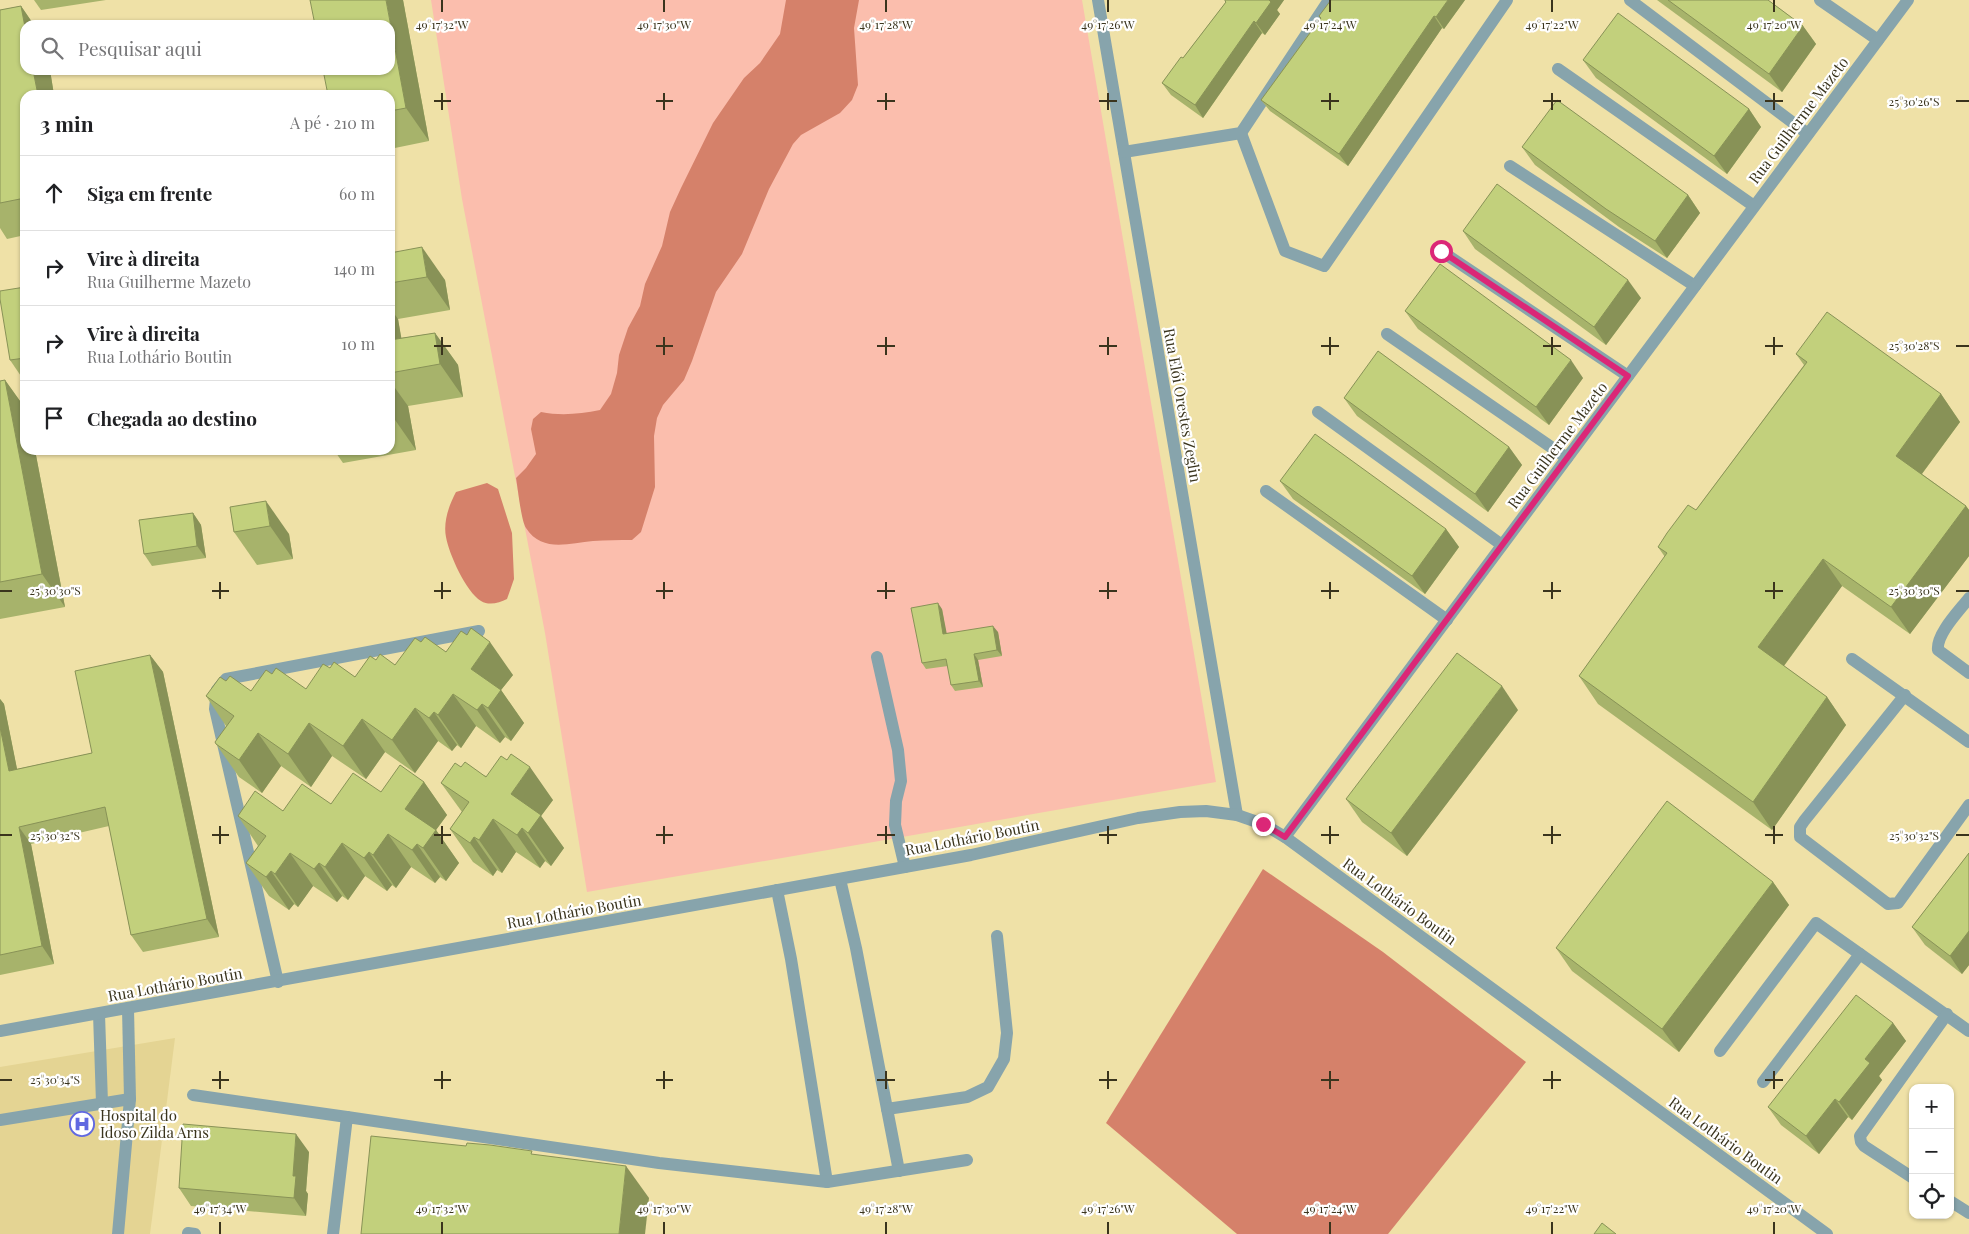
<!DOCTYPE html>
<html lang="pt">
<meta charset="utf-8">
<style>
:root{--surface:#fff;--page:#f6f6f6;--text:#202124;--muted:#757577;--line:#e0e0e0}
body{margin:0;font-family:"Playfair Display",serif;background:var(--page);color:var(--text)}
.controls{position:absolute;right:15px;bottom:15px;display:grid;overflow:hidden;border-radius:10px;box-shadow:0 1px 4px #0004}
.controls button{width:45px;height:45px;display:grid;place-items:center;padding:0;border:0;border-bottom:1px solid var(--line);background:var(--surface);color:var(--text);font:25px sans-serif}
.stop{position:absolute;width:15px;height:15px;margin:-11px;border:4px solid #db2777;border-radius:50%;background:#fff}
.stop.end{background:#db2777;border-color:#fff;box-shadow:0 1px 5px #0008}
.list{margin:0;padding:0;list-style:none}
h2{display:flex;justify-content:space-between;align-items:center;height:65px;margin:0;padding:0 20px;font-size:21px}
h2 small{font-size:16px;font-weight:400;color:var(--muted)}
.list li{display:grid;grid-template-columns:32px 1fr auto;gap:15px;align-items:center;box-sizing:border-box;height:75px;padding:0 20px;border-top:1px solid var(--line)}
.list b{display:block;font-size:19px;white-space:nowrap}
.list p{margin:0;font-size:16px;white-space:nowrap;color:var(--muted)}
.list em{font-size:16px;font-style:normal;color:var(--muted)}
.icon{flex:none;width:28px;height:28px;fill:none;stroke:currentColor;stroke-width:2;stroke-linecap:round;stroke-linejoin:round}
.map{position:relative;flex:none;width:1969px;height:1234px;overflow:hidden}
.search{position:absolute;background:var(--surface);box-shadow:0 1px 4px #0004;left:20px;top:20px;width:375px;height:55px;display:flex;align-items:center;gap:12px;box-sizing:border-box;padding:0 18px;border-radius:15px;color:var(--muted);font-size:19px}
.panel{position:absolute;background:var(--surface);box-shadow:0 1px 4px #0004;left:20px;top:90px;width:375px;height:365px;border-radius:15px}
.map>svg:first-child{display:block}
.built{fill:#e4d493}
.green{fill:#fbbead}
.forest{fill:#d5816a}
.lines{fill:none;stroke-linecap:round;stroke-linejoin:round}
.minor{stroke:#87a4ac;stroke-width:12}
.wall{fill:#a7b36b}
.shaded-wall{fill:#889257}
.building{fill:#c2d07c;stroke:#889257}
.route{stroke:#db2777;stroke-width:6}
.ticks{fill:none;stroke:#3a341d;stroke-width:2}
.labels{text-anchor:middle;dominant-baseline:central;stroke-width:4.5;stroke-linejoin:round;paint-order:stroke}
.street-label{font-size:15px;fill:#3a341d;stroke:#fff}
.poi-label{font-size:15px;fill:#3a341d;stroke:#fff;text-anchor:start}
.ticks-label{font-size:12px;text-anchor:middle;fill:#3a341d;stroke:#fff;stroke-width:4.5;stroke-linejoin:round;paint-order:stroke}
</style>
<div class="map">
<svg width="1969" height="1234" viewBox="0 0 1969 1234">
<rect width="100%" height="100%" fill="#efe1a7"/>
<path class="built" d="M175 1038 150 1234H0V1067Z"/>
<path class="green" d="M431 0H1082L1216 782 587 892 545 633 462 199Z"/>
<g class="forest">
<path d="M786 0H859L854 28 858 85 852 100 840 113 801 135 793 144 769 189 742 254 716 292 692 361 684 380 663 405 657 418 654 436 655 487 641 532 632 540C619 540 606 540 593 541 569 543 542 553 526 528 521 520 518 489 516 478L526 468 536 454 531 429 533 419 541 412C561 416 580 414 600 410L611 394 617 373 619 355 628 328 640 306 645 284 662 246 670 212 681 188 713 123 744 78 760 63 780 34Z"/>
<path d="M487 483 498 489 512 533 514 579 507 599C499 603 489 606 481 601 466 592 449 554 446 537 443 522 449 505 456 492Z"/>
<path d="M1263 869 1383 952 1526 1062 1388 1234H1237L1106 1123Z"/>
</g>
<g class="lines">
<g class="minor">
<path d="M1098 0 1237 815"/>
<path d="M1630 0 1808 134"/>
<path d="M1820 0 1878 40"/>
<path d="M1558 69 1754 206"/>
<path d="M1241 133 1285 251 1324 266 1507 0"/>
<path d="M1124 152 1241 133 1329 0"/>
<path d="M1510 166 1695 286"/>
<path d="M1441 251 1628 376"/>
<path d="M1387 334 1567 458"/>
<path d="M1318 412 1502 545"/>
<path d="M1266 491 1447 620"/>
<path d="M1969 598C1960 610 1936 634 1938 650L1969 673"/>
<path d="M877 657 898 750 901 781 896 801 895 825 905 867"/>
<path d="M1852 659 1969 742"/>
<path d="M1905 695 1804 821 1800 827V837L1888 904 1898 903 1969 805"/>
<path d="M1285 837 1908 0"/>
<path d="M840 879 856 948 899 1171"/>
<path d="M777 890 791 959 827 1182"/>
<path d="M278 982 215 709 217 690 226 679 479 631"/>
<path d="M128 1009 130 1099"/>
<path d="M99 1014 102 1103"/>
<path d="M0 1031 971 855 1138 818 1180 812 1206 811 1237 815 1263 824 1285 837 1827 1234"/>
<path d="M1720 1051 1816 923 1969 1031"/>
<path d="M1763 1082 1860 954"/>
<path d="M193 1095 347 1117"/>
<path d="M887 1109 967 1097 988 1087 1004 1059 1007 1033 997 936"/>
<path d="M0 1120 130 1099 118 1234"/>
<path d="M1913 1178 1864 1146 1861 1142 1860 1136 1947 1014"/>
<path d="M1950 1201 1969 1213"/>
<path d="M188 1233 195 1234"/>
<path d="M333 1234 347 1117 659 1163 827 1182 967 1160"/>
</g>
</g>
<g class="wall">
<path d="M34 0H106L41 10Z"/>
<path d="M403 0 429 141 390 149V95Z"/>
<path d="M1225 0H1284L1277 10 1280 14 1265 35 1262 33 1203 118 1171 95 1162 83 1183 58 1226 2 1225 1Z"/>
<path d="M1465 0 1444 29 1442 28 1348 166 1270 111 1261 100 1320 18 1319 16Z"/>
<path d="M1657 0H1768L1803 26 1816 44 1782 92Z"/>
<path d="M21 6 34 25H25V70H50L54 95H25V235L7 239 0 228V10Z"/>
<path d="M1583 60 1749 109 1761 127 1727 174 1596 78Z"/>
<path d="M1522 147 1688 195 1700 213 1667 258 1619 227 1535 165Z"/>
<path d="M1463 231 1641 298 1606 345 1475 249Z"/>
<path d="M390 253 445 280 450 310 398 319 401 338 435 333 458 365 463 397 408 406 416 450 343 463 334 450H390Z"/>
<path d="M25 287V382L10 360Z"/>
<path d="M1405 311 1583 378 1549 425 1418 329Z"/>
<path d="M1796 354 1941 394 1960 422 1922 474 1966 506 1969 510V556L1910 634 1842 586 1784 666 1827 697 1846 725 1772 830 1598 704 1579 676 1665 557 1658 547 1696 510 1804 365Z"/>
<path d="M5 380 25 408V450H35L65 607 0 619V381Z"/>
<path d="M1344 398 1509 447 1522 465 1488 512 1357 416Z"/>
<path d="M1280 481 1446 529 1459 547 1425 594 1293 499Z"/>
<path d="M230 507 289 534 293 559 257 565 234 532Z"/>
<path d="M193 513 201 525 206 558 152 566 144 554Z"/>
<path d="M942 609 946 633 998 632 1002 656 978 660 983 687 955 691 951 685 948 666 926 669 922 663Z"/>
<path d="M421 642 446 652 513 675 501 690 524 723 511 741 505 737 500 743 476 726 461 748 457 745 452 751 438 741 415 773 385 752 366 779 332 756 311 787 281 766 262 793 239 777 216 744 226 726 206 696 226 681 251 691 272 674 306 689 330 668 355 677 376 660 395 665Z"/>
<path d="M150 655 163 672 219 937 143 952 131 935 109 826 31 844 54 964 0 975V699L4 704 17 769 92 753Z"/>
<path d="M1518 710 1407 856 1362 822 1346 799Z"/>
<path d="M461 767 553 800 541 816 564 848 551 866 545 861 540 868 516 852 502 873 497 870 493 876 473 862 450 829 462 812 441 783Z"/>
<path d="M424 782 447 815 436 830 459 863 446 881 440 877 435 883 411 867 396 888 392 885 387 891 365 876 348 900 342 896 337 902 313 886 298 907 294 904 289 910 269 896 246 863 258 846 238 816 331 804Z"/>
<path d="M1969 853V965L1962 974 1925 945 1912 927Z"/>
<path d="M1773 882 1789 905 1679 1052 1572 971 1556 948Z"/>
<path d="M1893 1023 1906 1041 1879 1076 1882 1080 1852 1120 1848 1117 1819 1154 1781 1125 1768 1107Z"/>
<path d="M309 1152 306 1191 308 1194 306 1216 191 1206 179 1188Z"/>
</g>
<g class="shaded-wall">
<path d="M386 0H403L429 141 406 108Z"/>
<path d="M1268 0H1284L1277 10 1280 14 1265 35 1256 23Z"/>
<path d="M1448 0H1465L1444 29 1436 17Z"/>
<path d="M21 6 34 25H25V27Z"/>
<path d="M1434 16 1442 28 1348 166 1339 154Z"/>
<path d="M1254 21 1262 33 1203 118 1195 105Z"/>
<path d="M1803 26 1816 44 1782 92 1769 74Z"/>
<path d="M33 70H50L54 95H38Z"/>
<path d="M1749 109 1761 127 1727 174 1714 156Z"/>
<path d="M1688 195 1700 213 1667 258 1655 241Z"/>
<path d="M422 247 445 280 450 310 427 277Z"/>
<path d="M1628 280 1641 298 1606 345 1594 327Z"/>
<path d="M390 308 398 319 407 370 390 349Z"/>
<path d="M435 333 458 365 463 397 440 364Z"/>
<path d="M1571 360 1583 378 1549 425 1536 407Z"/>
<path d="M5 380 25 408V450H35L65 607 42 574Z"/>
<path d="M390 381 408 406 416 450 393 417 390 400Z"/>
<path d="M1941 394 1960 422 1915 483 1896 456Z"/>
<path d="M1509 447 1522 465 1488 512 1475 494Z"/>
<path d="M266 501 289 534 293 559 270 526Z"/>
<path d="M1966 506 1969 510V556L1910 634 1891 607Z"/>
<path d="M193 513 201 525 206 558 197 546Z"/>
<path d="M1446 529 1459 547 1425 594 1412 576Z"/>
<path d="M1823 559 1842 586 1777 675 1758 647Z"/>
<path d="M938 603 942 609 948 640 943 634Z"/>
<path d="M993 626 998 632 1002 656 997 650Z"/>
<path d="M490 642 513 675 501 690 524 723 511 741 488 708 471 669Z"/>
<path d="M974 654 978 660 983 687 979 681Z"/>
<path d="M150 655 163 672 219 937 207 919Z"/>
<path d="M1502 686 1518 710 1407 856 1391 833Z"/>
<path d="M453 694 476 726 461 748 438 715Z"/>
<path d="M1827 697 1846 725 1772 830 1753 802Z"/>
<path d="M0 699 4 704 21 789 9 771 0 727Z"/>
<path d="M482 704 505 737 500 743 477 710Z"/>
<path d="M415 708 438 741 415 773 392 740Z"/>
<path d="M434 712 457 745 452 751 429 718Z"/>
<path d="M362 719 385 752 366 779 343 746Z"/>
<path d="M309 723 332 756 311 787 288 754Z"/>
<path d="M258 733 281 766 262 793 239 760Z"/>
<path d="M530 767 553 800 541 816 564 848 551 866 528 833 511 794Z"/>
<path d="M424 782 447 815 436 830 459 863 446 881 423 848 405 809Z"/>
<path d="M493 819 516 852 502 873 479 840Z"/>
<path d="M19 827 31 844 54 964 42 946Z"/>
<path d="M522 828 545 861 540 868 517 835Z"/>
<path d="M388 834 411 867 396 888 373 855Z"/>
<path d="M474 837 497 870 493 876 470 843Z"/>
<path d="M342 843 365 876 348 900 325 867Z"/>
<path d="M417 844 440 877 435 883 412 850Z"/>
<path d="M369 852 392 885 387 891 364 858Z"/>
<path d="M290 853 313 886 298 907 275 874Z"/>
<path d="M319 863 342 896 337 902 314 869Z"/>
<path d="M271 871 294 904 289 910 266 877Z"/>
<path d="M1773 882 1789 905 1679 1052 1662 1029Z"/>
<path d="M1969 931V965L1962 974 1950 956Z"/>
<path d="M1893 1023 1906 1041 1879 1076 1882 1080 1852 1120 1839 1102 1865 1059Z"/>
<path d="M1835 1099 1848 1117 1819 1154 1806 1136Z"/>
<path d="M296 1134 309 1152 306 1191 308 1194 306 1216 294 1198 293 1176Z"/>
<path d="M626 1166 649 1198 645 1234H619Z"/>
</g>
<g class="building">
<path d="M310 0H386L406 108 390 111V95H328L323 70H390V25H315Z"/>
<path d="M1225 0H1269L1271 2 1256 23 1254 21 1195 105 1162 83 1181 57 1183 58 1226 2 1225 1Z"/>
<path d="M1331 0H1448L1436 17 1434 16 1339 154 1261 100 1321 18 1319 16Z"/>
<path d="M1668 0H1768L1803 26 1769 74Z"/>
<path d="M21 6 25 27V70H33L38 95H25V198L0 203V10Z"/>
<path d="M1618 13 1749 109 1714 156 1583 60Z"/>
<path d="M1557 100 1688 195 1655 241 1606 209 1522 147Z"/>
<path d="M1497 184 1628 280 1594 327 1463 231Z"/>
<path d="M422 247 427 277 390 283V253Z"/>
<path d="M1440 264 1571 360 1536 407 1405 311Z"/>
<path d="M25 287V358L10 360 0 299V291Z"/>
<path d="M1827 312 1941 394 1896 456 1966 506 1891 607 1823 559 1758 647 1827 697 1753 802 1579 676 1667 553 1658 547 1667 533 1688 505 1696 510 1807 362 1796 354Z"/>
<path d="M435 333 440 364 390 373V340Z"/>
<path d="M1378 351 1509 447 1475 494 1344 398Z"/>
<path d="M5 380 42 574 0 582V381Z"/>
<path d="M390 400 393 417H390Z"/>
<path d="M1315 434 1446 529 1412 576 1280 481Z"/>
<path d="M266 501 270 526 234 532 230 507Z"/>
<path d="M193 513 197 546 144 554 139 520Z"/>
<path d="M938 603 943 634 993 626 997 650 974 654 979 681 951 685 946 659 922 663 911 608Z"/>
<path d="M471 628 490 642 471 669 501 690 488 708 482 704 477 710 453 694 438 715 434 712 429 718 415 708 392 740 362 719 343 746 309 723 288 754 258 733 239 760 216 744 215 742 234 716 206 696 220 677 226 681 230 676 251 691 266 670 272 674 276 668 306 689 323 664 330 668 334 662 355 677 370 656 376 660 380 654 395 665 415 638 421 642 425 637 446 652 461 631 467 635Z"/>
<path d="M1457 653 1502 686 1391 833 1346 799Z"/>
<path d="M150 655 207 919 131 935 105 807 19 827 42 946 0 955V727L9 771 92 753 75 671Z"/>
<path d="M511 754 530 767 511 794 541 815 528 833 522 828 517 835 493 819 479 840 474 837 470 843 450 829 469 802 441 783 455 763 461 767 465 762 486 777 501 756 507 760Z"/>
<path d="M400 765 424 782 405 809 436 830 423 848 417 844 412 850 388 834 373 855 369 852 364 858 342 843 325 867 319 863 314 869 290 853 275 874 271 871 266 877 246 863 266 836 238 816 255 791 283 811 302 784 331 804 353 773 381 792Z"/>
<path d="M1667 801 1773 882 1662 1029 1556 948Z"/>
<path d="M1969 853V931L1950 956 1912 927Z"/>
<path d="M1856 995 1893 1023 1865 1059 1870 1063 1839 1102 1835 1099 1806 1136 1768 1107Z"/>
<path d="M183 1124 296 1134 293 1176H296L294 1198 179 1188Z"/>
<path d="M371 1136 466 1146 467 1143 490 1145 532 1151 531 1154 626 1166 619 1234H361Z"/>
<path d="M1602 1223 1616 1234H1594Z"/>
</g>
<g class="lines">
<path class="route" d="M1263 824 1285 837 1628 376 1441 251"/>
</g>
<path class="ticks" d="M442 0V12M664 0V12M886 0V12M1108 0V12M1330 0V12M1552 0V12M1774 0V12M442 93V110M664 93V110M886 93V110M1108 93V110M1330 93V110M1552 93V110M1774 93V110M434 101H451M656 101H673M877 101H895M1099 101H1117M1321 101H1339M1543 101H1561M1765 101H1783M1956 101H1969M442 337V355M664 337V355M886 337V355M1108 337V355M1330 337V355M1552 337V355M1774 337V355M434 346H451M656 346H673M877 346H895M1099 346H1117M1321 346H1339M1543 346H1561M1765 346H1783M1956 346H1969M220 582V599M442 582V599M664 582V599M886 582V599M1108 582V599M1330 582V599M1552 582V599M1774 582V599M0 591H12M212 591H229M434 591H451M656 591H673M877 591H895M1099 591H1117M1321 591H1339M1543 591H1561M1765 591H1783M1956 591H1969M220 826V844M442 826V844M664 826V844M886 826V844M1108 826V844M1330 826V844M1552 826V844M1774 826V844M0 835H12M212 835H229M434 835H451M656 835H673M877 835H895M1099 835H1117M1321 835H1339M1543 835H1561M1765 835H1783M1956 835H1969M220 1071V1089M442 1071V1089M664 1071V1089M886 1071V1089M1108 1071V1089M1330 1071V1089M1552 1071V1089M1774 1071V1089M0 1080H12M212 1080H229M434 1080H451M656 1080H673M877 1080H895M1099 1080H1117M1321 1080H1339M1543 1080H1561M1765 1080H1783M220 1222V1234M442 1222V1234M664 1222V1234M886 1222V1234M1108 1222V1234M1330 1222V1234M1552 1222V1234M1774 1222V1234"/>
<defs>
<symbol id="hospital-ring" viewBox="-11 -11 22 22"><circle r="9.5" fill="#fff" stroke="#6169e1" stroke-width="1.5"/><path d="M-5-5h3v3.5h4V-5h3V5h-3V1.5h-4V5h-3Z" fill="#6169e1"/></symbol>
</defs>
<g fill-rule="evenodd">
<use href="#hospital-ring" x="68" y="1110" width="28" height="28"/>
</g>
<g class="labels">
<g class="street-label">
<text transform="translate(1798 120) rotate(-53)">Rua Guilherme Mazeto</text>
<text transform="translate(1183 405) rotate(80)">Rua Elói Orestes Zeglin</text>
<text transform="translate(1557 445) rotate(-53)">Rua Guilherme Mazeto</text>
<text transform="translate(972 837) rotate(-11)">Rua Lothário Boutin</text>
<text transform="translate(1400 901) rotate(36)">Rua Lothário Boutin</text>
<text transform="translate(574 911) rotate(-10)">Rua Lothário Boutin</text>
<text transform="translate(175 984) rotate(-10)">Rua Lothário Boutin</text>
<text transform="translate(1726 1140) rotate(36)">Rua Lothário Boutin</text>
</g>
<g class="poi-label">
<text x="100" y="1115">Hospital do<tspan x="100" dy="17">Idoso Zilda Arns</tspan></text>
</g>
</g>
<g class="ticks-label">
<text x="442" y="29">49°17'32"W</text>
<text x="664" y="29">49°17'30"W</text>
<text x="886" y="29">49°17'28"W</text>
<text x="1108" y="29">49°17'26"W</text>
<text x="1330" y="29">49°17'24"W</text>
<text x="1552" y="29">49°17'22"W</text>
<text x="1774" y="29">49°17'20"W</text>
<text x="1914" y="106">25°30'26"S</text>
<text x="1914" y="350">25°30'28"S</text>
<text x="55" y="595">25°30'30"S</text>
<text x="1914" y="595">25°30'30"S</text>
<text x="55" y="840">25°30'32"S</text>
<text x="1914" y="840">25°30'32"S</text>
<text x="55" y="1084">25°30'34"S</text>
<text x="220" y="1213">49°17'34"W</text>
<text x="442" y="1213">49°17'32"W</text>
<text x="664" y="1213">49°17'30"W</text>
<text x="886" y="1213">49°17'28"W</text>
<text x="1108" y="1213">49°17'26"W</text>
<text x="1330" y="1213">49°17'24"W</text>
<text x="1552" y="1213">49°17'22"W</text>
<text x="1774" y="1213">49°17'20"W</text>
</g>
</svg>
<div class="controls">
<button>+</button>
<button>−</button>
<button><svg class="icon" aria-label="locate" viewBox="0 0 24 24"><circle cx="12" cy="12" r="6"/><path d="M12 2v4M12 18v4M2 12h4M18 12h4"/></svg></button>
</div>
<div class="stop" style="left:1441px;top:251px"></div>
<div class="stop end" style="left:1263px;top:824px"></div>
<div class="search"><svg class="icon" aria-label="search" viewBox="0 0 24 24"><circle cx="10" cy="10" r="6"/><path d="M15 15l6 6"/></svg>Pesquisar aqui</div>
<section class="panel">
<h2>3 min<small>A pé · 210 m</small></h2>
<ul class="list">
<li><svg class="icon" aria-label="ahead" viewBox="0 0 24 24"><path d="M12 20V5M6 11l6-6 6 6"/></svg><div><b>Siga em frente</b></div><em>60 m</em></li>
<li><svg class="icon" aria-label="right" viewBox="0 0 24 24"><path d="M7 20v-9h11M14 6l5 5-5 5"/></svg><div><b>Vire à direita</b><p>Rua Guilherme Mazeto</p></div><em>140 m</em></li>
<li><svg class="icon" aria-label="right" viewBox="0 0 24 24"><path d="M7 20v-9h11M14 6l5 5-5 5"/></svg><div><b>Vire à direita</b><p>Rua Lothário Boutin</p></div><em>10 m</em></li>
<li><svg class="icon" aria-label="arrive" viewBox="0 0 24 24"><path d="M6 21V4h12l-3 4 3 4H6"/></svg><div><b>Chegada ao destino</b></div></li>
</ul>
</section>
</div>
